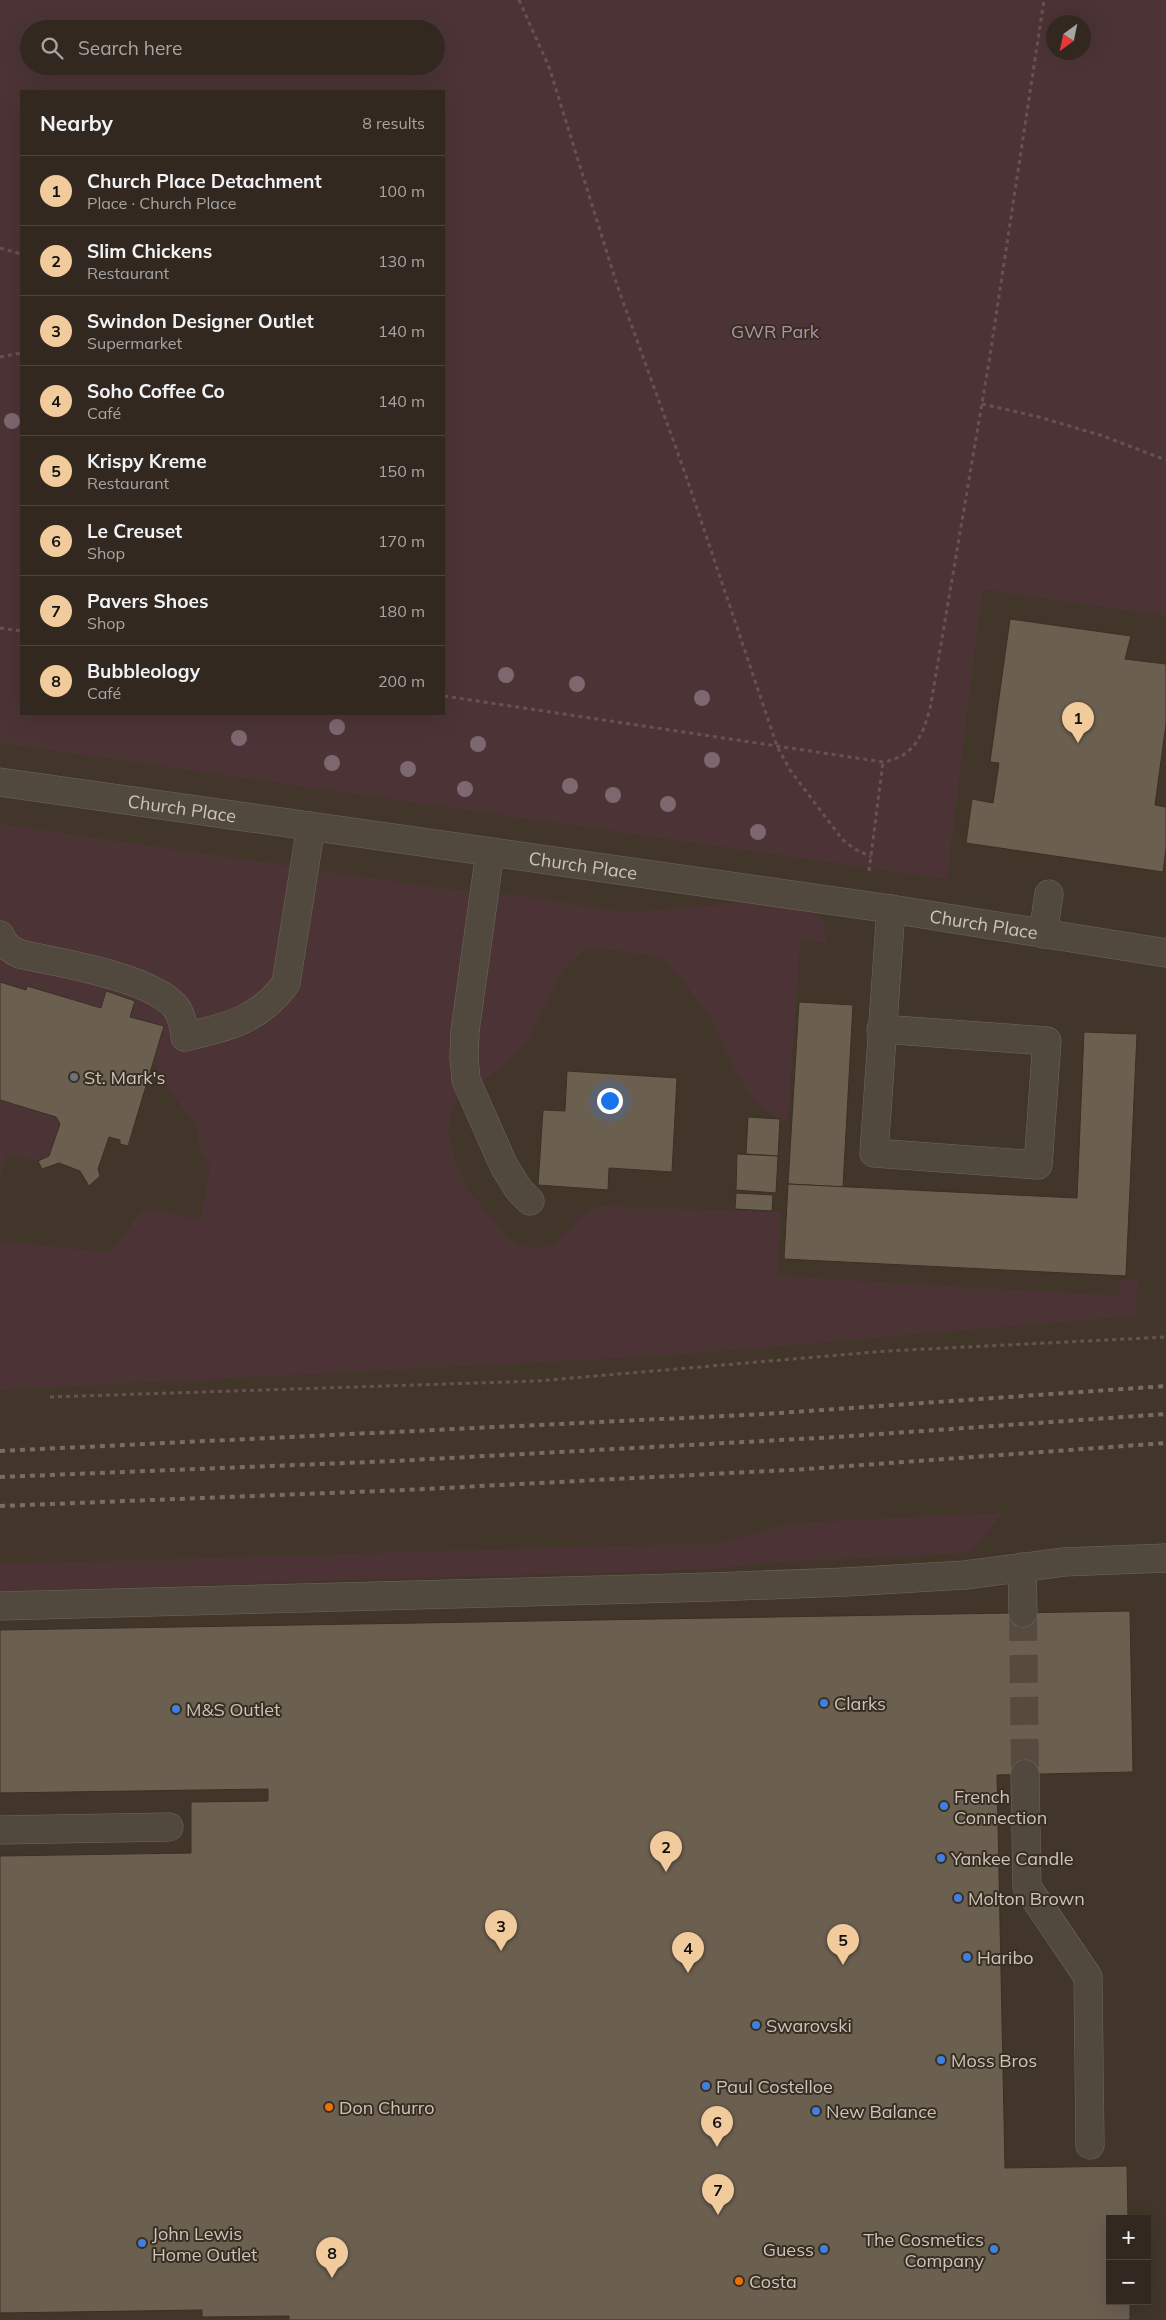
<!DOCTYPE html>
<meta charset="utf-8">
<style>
:root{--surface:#322820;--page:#3a3029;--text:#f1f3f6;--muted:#a8a6a5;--line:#4d443e;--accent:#f1cb9b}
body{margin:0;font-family:Mulish,sans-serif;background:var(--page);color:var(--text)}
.controls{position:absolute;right:15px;bottom:15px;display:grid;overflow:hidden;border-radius:0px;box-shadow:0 5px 20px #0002}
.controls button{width:45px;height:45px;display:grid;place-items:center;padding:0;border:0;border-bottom:1px solid var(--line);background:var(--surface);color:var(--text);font:25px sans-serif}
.compass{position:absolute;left:1046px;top:15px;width:45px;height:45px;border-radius:50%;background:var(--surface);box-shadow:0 5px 20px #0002;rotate:213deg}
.you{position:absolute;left:609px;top:1100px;width:18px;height:18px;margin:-12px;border:4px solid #fff;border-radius:50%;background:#1a73e8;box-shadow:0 0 0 8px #1a73e833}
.badge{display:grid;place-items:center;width:32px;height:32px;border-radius:50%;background:var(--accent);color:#111;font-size:16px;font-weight:700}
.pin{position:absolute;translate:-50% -41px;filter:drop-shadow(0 1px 2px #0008)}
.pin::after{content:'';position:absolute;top:26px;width:18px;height:15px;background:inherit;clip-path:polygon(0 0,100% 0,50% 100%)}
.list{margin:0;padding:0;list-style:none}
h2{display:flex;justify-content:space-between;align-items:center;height:65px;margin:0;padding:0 20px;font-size:21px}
h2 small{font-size:16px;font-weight:400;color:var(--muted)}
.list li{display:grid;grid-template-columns:32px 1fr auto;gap:15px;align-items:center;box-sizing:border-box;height:70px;padding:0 20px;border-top:1px solid var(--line)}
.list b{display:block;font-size:19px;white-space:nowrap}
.list p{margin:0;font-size:16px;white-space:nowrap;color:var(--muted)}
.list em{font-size:16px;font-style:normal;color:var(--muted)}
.icon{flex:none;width:28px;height:28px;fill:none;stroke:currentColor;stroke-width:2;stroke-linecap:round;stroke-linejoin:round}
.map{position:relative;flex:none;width:1166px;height:2320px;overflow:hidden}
.search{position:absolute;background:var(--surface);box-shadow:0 5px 20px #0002;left:20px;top:20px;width:425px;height:55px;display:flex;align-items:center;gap:12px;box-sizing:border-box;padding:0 18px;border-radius:28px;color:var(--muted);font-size:19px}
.panel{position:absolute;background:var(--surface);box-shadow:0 5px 20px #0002;left:20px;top:90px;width:425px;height:625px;border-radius:0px}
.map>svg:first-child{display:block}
.green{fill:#4c3436;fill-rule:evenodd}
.building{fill:#6b5f50;stroke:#3a3024}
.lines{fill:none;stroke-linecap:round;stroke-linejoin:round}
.minor-tunnel{stroke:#574b40;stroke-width:28;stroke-dasharray:28 14;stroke-linecap:butt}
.minor-casing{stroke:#70675c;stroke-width:29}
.path{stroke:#665351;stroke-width:3;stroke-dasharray:4 4;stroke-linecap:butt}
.minor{stroke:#52493e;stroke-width:28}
.rail{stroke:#796d60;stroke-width:4;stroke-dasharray:5 5;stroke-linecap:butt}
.tree{fill:#7e6870}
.worship-dot{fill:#6b7280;stroke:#382e22;stroke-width:2}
.shop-dot{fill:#3f7fe0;stroke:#382e22;stroke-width:2}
.food-dot{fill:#e8710a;stroke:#382e22;stroke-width:2}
.labels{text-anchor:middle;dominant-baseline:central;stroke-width:4;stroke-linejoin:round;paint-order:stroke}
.park-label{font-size:18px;fill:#af90a9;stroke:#382e22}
.street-label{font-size:18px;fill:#ccc5bb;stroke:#382e22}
.poi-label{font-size:18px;fill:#ccc5bb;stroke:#382e22;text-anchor:start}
</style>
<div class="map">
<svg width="1166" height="2320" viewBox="0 0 1166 2320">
<rect width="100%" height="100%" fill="#42362a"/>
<g class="green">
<path d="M0 0H1166V616L982 589 947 879 0 743ZM1084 22V52H1054V22ZM29 29H436V66H29ZM444 91V714H21V91Z"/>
<path d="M0 824 434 887 539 898 628 913 757 901 803 905 823 921 827 943 800 939 788 1119 779 1120 764 1109 748 1092 736 1072 713 1022 681 977 662 957 599 948 584 949 566 966 529 1039 500 1068 458 1100 451 1114 448 1135 456 1164 468 1190 506 1236 522 1246 542 1248 556 1243 587 1211 601 1206 781 1212 777 1276 1119 1296 1120 1281 1138 1279 1135 1316 660 1356 0 1390V1242L112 1252 138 1215 147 1209 201 1220 210 1165 201 1154 196 1125 163 1082 150 1052 152 1023 130 1017 135 1001 106 991 101 1008 28 986 26 990 0 982Z"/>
<path d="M0 1100 56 1117 60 1124 49 1156 38 1161 7 1155 0 1180Z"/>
<path d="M1002 1513 973 1550 966 1553 763 1563 718 1569 0 1591V1564L720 1543 793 1523Z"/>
</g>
<g class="building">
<path d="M1010 619 1131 636 1125 659 1166 664V724L1155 805 1166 807V848L1163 872 966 843 972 799 993 803 999 763 990 762Z"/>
<path d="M0 982 26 990 27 986 101 1008 106 991 135 1001 130 1017 164 1026 128 1146 120 1144V1140L109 1137 98 1169 100 1176 89 1186 80 1171 59 1163 42 1169 38 1161 49 1156 60 1124 56 1117 0 1100Z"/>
<path d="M799 1002 853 1005 843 1187 788 1184Z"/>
<path d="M1084 1032 1137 1034 1126 1276 784 1259 788 1184 1077 1198Z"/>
<path d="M567 1071 677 1078 672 1172 609 1168 608 1190 538 1185 543 1110 565 1111Z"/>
<path d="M748 1117 780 1119 778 1156 746 1154Z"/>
<path d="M737 1154 778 1156 776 1193 736 1190Z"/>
<path d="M736 1193 773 1195 772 1211 735 1209Z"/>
<path d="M1130 1611 1133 1772 997 1775 1005 2168 1127 2166 1128 2219H1110V2301H1130V2320H289V2316L202 2317V2310L0 2313V1856L191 1853V1802L268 1801V1789L0 1793V1630Z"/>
</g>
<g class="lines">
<path class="minor-tunnel" d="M1023 1613 1025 1774"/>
<defs>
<g id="minor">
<path id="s1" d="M0 782 891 909 1166 953"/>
<path d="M490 852 465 1031 464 1057 466 1080 504 1166 519 1190 530 1201"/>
<path d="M1043 934 1049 894"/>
<path d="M0 935C4 945 10 950 20 954 60 963 146 976 174 1005 182 1014 184 1026 185 1037 227 1027 260 1020 286 983L311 826"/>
<path d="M881 1029 1047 1041 1038 1165 874 1153 891 909"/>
<path d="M1022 1567 1023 1613"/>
<path d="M0 1606 712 1587 846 1582 965 1575 1064 1562 1166 1558"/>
<path d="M1025 1774 1027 1887 1088 1977 1090 2145"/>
<path d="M0 1830 169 1827"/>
</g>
</defs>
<use href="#minor" class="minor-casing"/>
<g class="path">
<path d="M519 0 549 67 617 285 685 473 777 746 790 770 842 839 853 848 871 857"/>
<path d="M0 248 21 254"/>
<path d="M0 357 21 353"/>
<path d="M982 404 1039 417 1103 436 1166 460"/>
<path d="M0 628 21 631"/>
<path d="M444 696 883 762C914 757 922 736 930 709L989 362 1044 0"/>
<path d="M869 871 883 762"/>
<path d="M50 1397 537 1381 886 1351 1166 1337"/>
</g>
<use href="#minor" class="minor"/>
<g class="rail">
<path d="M0 1451 765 1414 1166 1386"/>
<path d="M0 1477 394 1461 836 1437 1166 1414"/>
<path d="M0 1506 405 1490 807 1469 1166 1443"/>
</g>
</g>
<g class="tree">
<circle cx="12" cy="421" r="8"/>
<circle cx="506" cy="675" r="8"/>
<circle cx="577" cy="684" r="8"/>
<circle cx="702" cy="698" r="8"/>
<circle cx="337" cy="727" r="8"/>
<circle cx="239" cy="738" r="8"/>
<circle cx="478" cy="744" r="8"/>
<circle cx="712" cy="760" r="8"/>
<circle cx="332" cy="763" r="8"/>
<circle cx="408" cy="769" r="8"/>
<circle cx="570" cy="786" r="8"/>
<circle cx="465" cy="789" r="8"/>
<circle cx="613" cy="795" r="8"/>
<circle cx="668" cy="804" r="8"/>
<circle cx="758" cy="832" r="8"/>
</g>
<circle class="worship-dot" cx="74" cy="1077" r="5"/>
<g class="shop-dot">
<circle cx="824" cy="1703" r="5"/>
<circle cx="176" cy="1709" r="5"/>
<circle cx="944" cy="1806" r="5"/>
<circle cx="941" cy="1858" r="5"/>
<circle cx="958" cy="1898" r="5"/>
<circle cx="967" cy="1957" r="5"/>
<circle cx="756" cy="2025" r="5"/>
<circle cx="941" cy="2060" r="5"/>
<circle cx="706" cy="2086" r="5"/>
<circle cx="816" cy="2111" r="5"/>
<circle cx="142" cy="2243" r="5"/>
<circle cx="824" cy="2249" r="5"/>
<circle cx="994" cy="2249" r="5"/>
</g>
<g class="food-dot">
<circle cx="329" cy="2107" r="5"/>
<circle cx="739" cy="2281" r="5"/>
</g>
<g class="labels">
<g class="park-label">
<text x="775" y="331">GWR Park</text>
</g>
<g class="street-label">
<text stroke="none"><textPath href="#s1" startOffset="184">Church Place</textPath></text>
<text stroke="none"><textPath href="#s1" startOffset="589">Church Place</textPath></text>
<text stroke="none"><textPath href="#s1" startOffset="994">Church Place</textPath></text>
</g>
<g class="poi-label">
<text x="84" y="1077">St. Mark's</text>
<text x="834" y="1703">Clarks</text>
<text x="186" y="1709">M&amp;S Outlet</text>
<text x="954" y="1796">French<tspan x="954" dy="21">Connection</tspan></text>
<text x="951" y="1858">Yankee Candle</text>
<text x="968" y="1898">Molton Brown</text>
<text x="977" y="1957">Haribo</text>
<text x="766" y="2025">Swarovski</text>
<text x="951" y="2060">Moss Bros</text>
<text x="716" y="2086">Paul Costelloe</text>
<text x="339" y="2107">Don Churro</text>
<text x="826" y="2111">New Balance</text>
<text x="152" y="2233">John Lewis<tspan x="152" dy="21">Home Outlet</tspan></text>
<text x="984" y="2239" text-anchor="end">The Cosmetics<tspan x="984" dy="21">Company</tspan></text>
<text x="814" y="2249" text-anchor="end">Guess</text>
<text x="749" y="2281">Costa</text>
</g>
</g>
</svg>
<div class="controls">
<button>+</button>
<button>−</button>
</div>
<svg class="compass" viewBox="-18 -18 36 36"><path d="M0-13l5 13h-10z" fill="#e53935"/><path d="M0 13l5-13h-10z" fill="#a8a6a5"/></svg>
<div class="you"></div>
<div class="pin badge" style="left:1078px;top:743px">1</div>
<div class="pin badge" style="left:666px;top:1872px">2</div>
<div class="pin badge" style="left:501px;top:1951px">3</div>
<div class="pin badge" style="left:688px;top:1973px">4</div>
<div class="pin badge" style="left:843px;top:1965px">5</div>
<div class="pin badge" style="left:717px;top:2147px">6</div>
<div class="pin badge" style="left:718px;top:2215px">7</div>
<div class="pin badge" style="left:332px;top:2278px">8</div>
<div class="search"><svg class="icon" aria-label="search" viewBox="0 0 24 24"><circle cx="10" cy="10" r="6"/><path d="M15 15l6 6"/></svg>Search here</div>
<section class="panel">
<h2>Nearby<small>8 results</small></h2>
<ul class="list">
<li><span class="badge">1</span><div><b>Church Place Detachment</b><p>Place · Church Place</p></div><em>100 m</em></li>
<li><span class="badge">2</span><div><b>Slim Chickens</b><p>Restaurant</p></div><em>130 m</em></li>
<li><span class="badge">3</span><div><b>Swindon Designer Outlet</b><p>Supermarket</p></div><em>140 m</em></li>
<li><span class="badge">4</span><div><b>Soho Coffee Co</b><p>Café</p></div><em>140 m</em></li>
<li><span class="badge">5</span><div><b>Krispy Kreme</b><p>Restaurant</p></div><em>150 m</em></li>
<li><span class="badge">6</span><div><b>Le Creuset</b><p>Shop</p></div><em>170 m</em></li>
<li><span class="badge">7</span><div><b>Pavers Shoes</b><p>Shop</p></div><em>180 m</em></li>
<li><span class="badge">8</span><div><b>Bubbleology</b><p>Café</p></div><em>200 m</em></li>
</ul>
</section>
</div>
